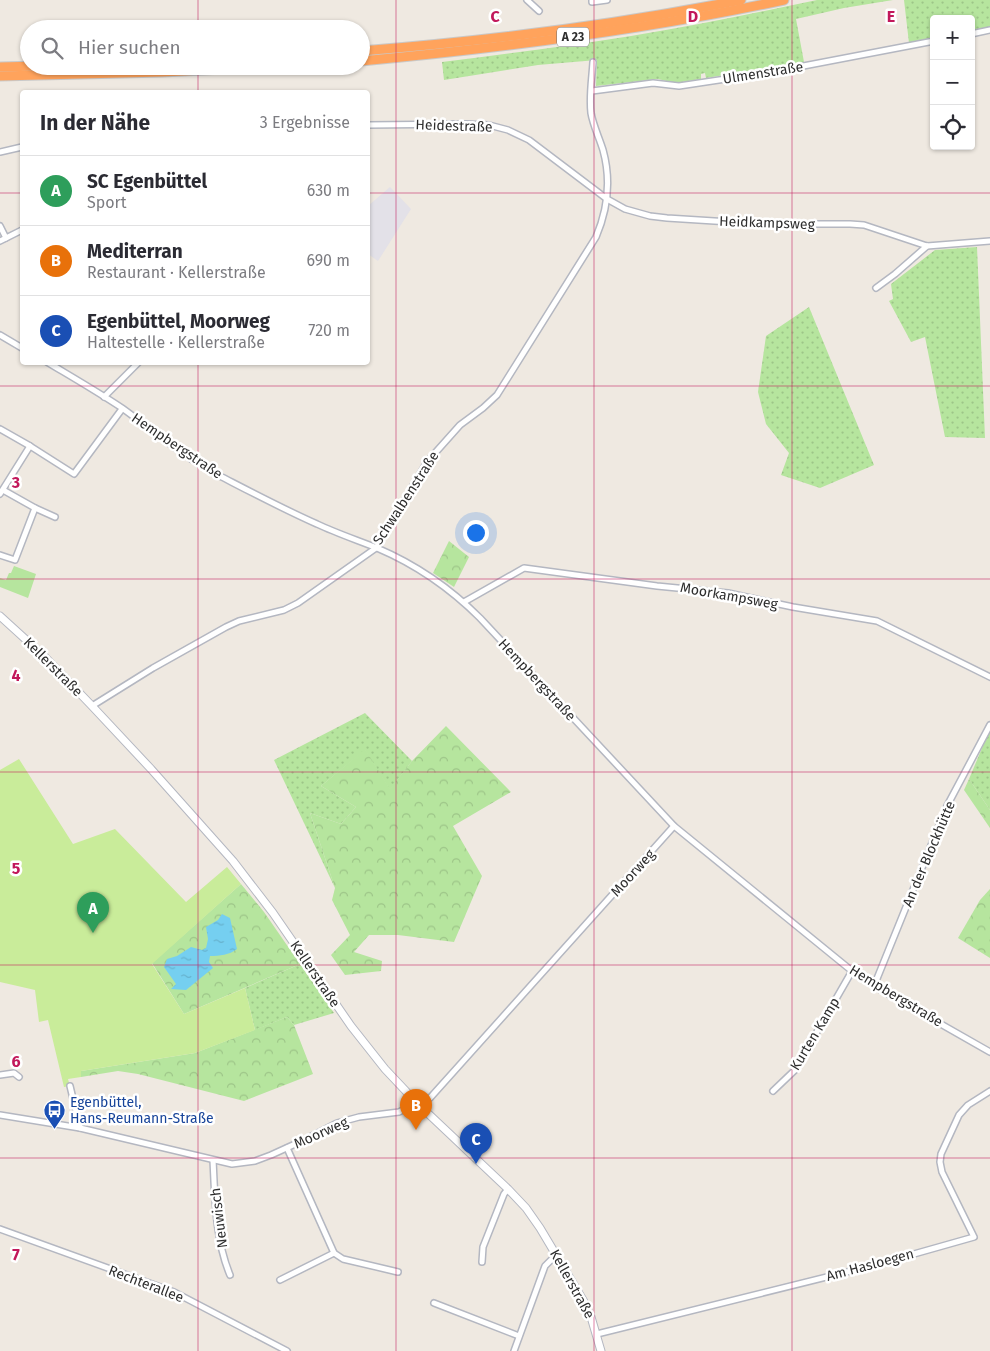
<!DOCTYPE html>
<html lang="de">
<meta charset="utf-8">
<style>
:root{--surface:#fff;--page:#f2f2f3;--text:#2b2b33;--muted:#7c7c81;--line:#e1e1e2;--accent:#ea580c}
body{margin:0;font-family:"Fira Sans",sans-serif;background:var(--page);color:var(--text)}
.controls{position:absolute;right:15px;top:15px;display:grid;overflow:hidden;border-radius:5px;box-shadow:0 1px 4px #0004}
.controls button{width:45px;height:45px;display:grid;place-items:center;padding:0;border:0;border-bottom:1px solid var(--line);background:var(--surface);color:var(--text);font:25px sans-serif}
.you{position:absolute;left:475px;top:532px;width:18px;height:18px;margin:-12px;border:4px solid #fff;border-radius:50%;background:#1a73e8;box-shadow:0 0 0 8px #1a73e833}
.badge{display:grid;place-items:center;width:32px;height:32px;border-radius:50%;background:var(--accent);color:#fff;font-size:16px;font-weight:700}
.pin{position:absolute;translate:-50% -41px;filter:drop-shadow(0 1px 2px #0008)}
.pin::after{content:'';position:absolute;top:26px;width:18px;height:15px;background:inherit;clip-path:polygon(0 0,100% 0,50% 100%)}
.list{margin:0;padding:0;list-style:none}
h2{display:flex;justify-content:space-between;align-items:center;height:65px;margin:0;padding:0 20px;font-size:21px}
h2 small{font-size:16px;font-weight:400;color:var(--muted)}
.list li{display:grid;grid-template-columns:32px 1fr auto;gap:15px;align-items:center;box-sizing:border-box;height:70px;padding:0 20px;border-top:1px solid var(--line)}
.list b{display:block;font-size:19px;white-space:nowrap}
.list p{margin:0;font-size:16px;white-space:nowrap;color:var(--muted)}
.list em{font-size:16px;font-style:normal;color:var(--muted)}
.icon{flex:none;width:28px;height:28px;fill:none;stroke:currentColor;stroke-width:2;stroke-linecap:round;stroke-linejoin:round}
.map{position:relative;flex:none;width:990px;height:1351px;overflow:hidden}
.search{position:absolute;background:var(--surface);box-shadow:0 1px 4px #0004;left:20px;top:20px;width:350px;height:55px;display:flex;align-items:center;gap:12px;box-sizing:border-box;padding:0 18px;border-radius:28px;color:var(--muted);font-size:19px}
.panel{position:absolute;background:var(--surface);box-shadow:0 1px 4px #0004;left:20px;top:90px;width:350px;height:275px;border-radius:5px}
.map>svg:first-child{display:block}
.industrial{fill:#e3e1e8}
.grass{fill:url(#grass-dots)}
.forest{fill:url(#forest-crowns)}
.park{fill:#b6e59e}
.pitch{fill:#c9ec9a}
.water{fill:url(#water-ripples)}
.lines{fill:none;stroke-linecap:round;stroke-linejoin:round}
.street-casing{stroke:#b4b7c1;stroke-width:8}
.secondary-casing{stroke:#b4b7c1;stroke-width:9}
.highway-casing{stroke:#c9c9c9;stroke-width:11}
.street{stroke:#fff;stroke-width:5}
.secondary{stroke:#fff;stroke-width:7}
.highway{stroke:#ffa35c;stroke-width:9}
.grid{fill:none;stroke:#c2185b;stroke-width:1;stroke-opacity:0.55}
.labels{text-anchor:middle;dominant-baseline:central;stroke-width:5;stroke-linejoin:round;paint-order:stroke}
.shield{fill:#fff;stroke:#6d6d6d;stroke-width:1}
.shield-label{font-size:12px;font-weight:bold;fill:#2e2e2e}
.street-label{font-size:14px;fill:#2e2e2e;stroke:#fff}
.transit-label{font-size:14px;fill:#164399;stroke:#fff;text-anchor:start}
.grid-label{font-size:16px;text-anchor:middle;font-weight:bold;fill:#c2185b;stroke:#fff;stroke-width:5;stroke-linejoin:round;paint-order:stroke}
</style>
<div class="map">
<svg width="990" height="1351" viewBox="0 0 990 1351">
<defs>
<pattern id="grass-dots" width="8" height="8" patternUnits="userSpaceOnUse" patternTransform="scale(1.25)"><rect width="8" height="8" fill="#b6e59e"/><path d="M2 2h.1M6 6h.1" fill="none" stroke="#9dc588" stroke-width="1.8" stroke-linecap="round"/></pattern>
<pattern id="forest-crowns" width="20" height="18" patternUnits="userSpaceOnUse" patternTransform="scale(1.25)"><rect width="20" height="18" fill="#b6e59e"/><path d="M2 6a3 3 0 1 1 6 0M12 15a3 3 0 1 1 6 0" fill="none" stroke="#9dc588"/></pattern>
<pattern id="water-ripples" width="26" height="14" patternUnits="userSpaceOnUse" patternTransform="scale(1.25)"><rect width="26" height="14" fill="#75cff0"/><path d="M2 4q2-2 4 0t4 0M15 11q2-2 4 0t4 0" fill="none" stroke="#66b2ce"/></pattern>
</defs>
<rect width="100%" height="100%" fill="#efe9e1"/>
<path class="industrial" d="M390 187 411 209 378 261 368 254V206Z"/>
<g class="grass">
<path d="M817 0H893L844 8 796 19 804 62 706 78 705 73 701 74V79L675 83 658 79 596 86 597 60 538 65 444 80 442 62C505 54 568 46 631 36 693 26 755 13 817 0Z"/>
<path d="M904 0H990V28L971 31V19H934V38L909 43Z"/>
<path d="M977 247 985 438 945 437 925 337 911 342 889 301 893 299 891 284 935 250Z"/>
<path d="M809 307 874 465 820 488 781 475 789 453 766 424 758 392 766 336Z"/>
<path d="M365 713 412 761 390 790 365 750 321 786 356 807 341 824 310 813 335 888 274 760Z"/>
<path d="M990 729V810L969 779Z"/>
<path d="M300 964 334 1013 294 1025 287 1017 255 1030 245 988Z"/>
</g>
<g class="forest">
<path d="M449 541 469 557 454 587 433 573Z"/>
<path d="M446 726 511 792 453 826 482 876 454 942 398 935H369L354 952 382 961 381 971 345 975 331 955 350 935 332 900 335 888 310 813 341 824 356 807 321 786 365 749 390 789 412 761Z"/>
<path d="M969 779 990 810V828L964 790Z"/>
<path d="M241 884 264 912 300 964 184 1014 152 963Z"/>
<path d="M990 889V958L958 938 980 900Z"/>
<path d="M287 1017 294 1025 313 1074 244 1101 138 1074 118 1071 81 1077V1071L195 1053Z"/>
</g>
<path class="park" d="M14 566 36 574 28 598 0 587V578L6 580 9 573H11Z"/>
<path class="pitch" d="M19 759 73 844 115 829 186 902 227 867 241 884 152 964 184 1014 245 988 255 1030 195 1053 81 1071V1077L68 1079 70 1086 64 1087 48 1020 39 1022 35 990 0 982V770Z"/>
<path class="water" d="M222 914 230 918 237 949C229 955 220 956 210 956L209 962 213 968 186 990 171 989 176 984 164 967 167 959 177 956 191 947 202 950 206 948 208 939 206 927 218 920Z"/>
<g class="lines">
<defs>
<g id="street">
<path d="M527 0 539 11"/>
<path d="M592 0V2L607 0"/>
<path d="M971 34 990 30"/>
<path d="M592 91 653 83 679 86 772 72 934 41"/>
<path d="M368 125 466 124 489 125 508 130 529 140 607 199 625 209 650 216 667 218 730 222 795 224H850L864 225 927 246 990 241"/>
<path d="M0 152 22 147"/>
<path d="M0 226 6 238"/>
<path d="M0 241 22 230"/>
<path d="M876 288 895 274 927 246"/>
<path d="M0 335 22 348"/>
<path d="M47 362C72 377 98 392 122 408 154 431 183 457 218 475 251 492 283 509 317 524 336 533 357 540 377 548 417 565 449 587 480 618L674 826 852 971 874 986 990 1052"/>
<path d="M104 397 139 362"/>
<path d="M0 429 30 446"/>
<path d="M0 494 30 446 74 474 122 409"/>
<path d="M35 508 55 517"/>
<path d="M0 555 15 560 35 508 3 490"/>
<path d="M464 602 524 568 657 586 728 593 793 607 877 621 990 677"/>
<path d="M92 706 153 668 226 627 239 621 284 610 298 603 376 548 427 462 460 425 483 408 497 395 596 237C608 209 611 179 603 150 599 137 593 125 591 113 589 96 592 79 593 62"/>
<path d="M874 986 947 806 990 725"/>
<path d="M0 1075 14 1073 19 1077"/>
<path d="M70 1086 80 1128"/>
<path d="M773 1091 795 1070 852 971"/>
<path d="M0 1115 80 1128 232 1164 255 1161 271 1155 304 1140 337 1123 359 1117 399 1112 412 1105 424 1102 430 1098 674 826"/>
<path d="M287 1148 334 1253 343 1259 398 1272"/>
<path d="M213 1160C215 1198 215 1239 230 1275"/>
<path d="M0 1229 174 1292 287 1351"/>
<path d="M482 1262 483 1247 504 1194 508 1189"/>
<path d="M280 1280 334 1253"/>
<path d="M434 1303 519 1336"/>
<path d="M597 1334 875 1265 974 1237 942 1172 940 1162 941 1154 959 1115 968 1105 990 1091"/>
<path d="M514 1351 545 1266 551 1260 557 1256"/>
</g>
<path id="secondary" d="M0 616 45 657 92 706 151 769 233 861 273 913 351 1026 385 1069 418 1104 508 1189 526 1208 540 1228 583 1300 591 1317 601 1351"/>
<g id="highway">
<path d="M361 51C488 41 615 25 741 0"/>
<path d="M361 61C503 48 644 30 784 0"/>
<path d="M0 67 39 66"/>
<path d="M0 76 162 72 287 66"/>
</g>
</defs>
<use href="#street" class="street-casing"/>
<use href="#secondary" class="secondary-casing"/>
<use href="#highway" class="highway-casing"/>
<use href="#street" class="street"/>
<use href="#secondary" class="secondary"/>
<use href="#highway" class="highway"/>
</g>
<path class="grid" d="M198 0V29M396 0V1351M594 0V1351M792 0V1351M198 66V92M0 193H22M368 193H990M198 362V1351M0 386H990M0 579H990M0 772H990M0 965H990M0 1158H990"/>
<defs>
<symbol id="bus-pin" viewBox="-11 -11 22 30"><path d="M0 17L-7.5 6A9.5 9.5 0 1 1 7.5 6Z" fill="#1a4fb4" stroke="#fff"/><path d="M-5-6H5V4H4V6H2V4H-2V6H-4V4H-5ZM-3.5-4V0h7V-4ZM-3.5 1.2v1.5H-2V1.2ZM2 1.2v1.5H3.5V1.2Z" fill="#fff"/></symbol>
</defs>
<g fill-rule="evenodd">
<use href="#bus-pin" x="42" y="1098" width="25" height="34"/>
</g>
<g class="labels">
<rect class="shield" x="557" y="27.5" width="32" height="19" rx="4"/>
<g class="shield-label">
<text x="573" y="37">A 23</text>
</g>
<g class="street-label">
<text transform="translate(763 73) rotate(-9)">Ulmenstraße</text>
<text transform="translate(454 126) rotate(2)">Heidestraße</text>
<text transform="translate(767 223) rotate(2)">Heidkampsweg</text>
<text transform="translate(177 446) rotate(34)">Hempbergstraße</text>
<text transform="translate(406 498) rotate(-57)">Schwalbenstraße</text>
<text transform="translate(729 596) rotate(10)">Moorkampsweg</text>
<text transform="translate(53 667) rotate(45)">Kellerstraße</text>
<text transform="translate(537 680) rotate(47)">Hempbergstraße</text>
<text transform="translate(929 854) rotate(-67)">An der Blockhütte</text>
<text transform="translate(633 873) rotate(-48)">Moorweg</text>
<text transform="translate(315 974) rotate(56)">Kellerstraße</text>
<text transform="translate(896 996) rotate(31)">Hempbergstraße</text>
<text transform="translate(815 1034) rotate(-59)">Kurten Kamp</text>
<text transform="translate(321 1133) rotate(-24)">Moorweg</text>
<text transform="translate(219 1218) rotate(-97)">Neuwisch</text>
<text transform="translate(870 1265) rotate(-15)">Am Hasloegen</text>
<text transform="translate(146 1284) rotate(21)">Rechterallee</text>
<text transform="translate(572 1284) rotate(61)">Kellerstraße</text>
</g>
<g class="transit-label">
<text x="70" y="1102">Egenbüttel,<tspan x="70" dy="16">Hans-Reumann-Straße</tspan></text>
</g>
</g>
<g class="grid-label">
<text x="495" y="22">C</text>
<text x="693" y="22">D</text>
<text x="891" y="22">E</text>
<text x="16" y="488">3</text>
<text x="16" y="681">4</text>
<text x="16" y="874">5</text>
<text x="16" y="1067">6</text>
<text x="16" y="1260">7</text>
</g>
</svg>
<div class="controls">
<button>+</button>
<button>−</button>
<button><svg class="icon" aria-label="locate" viewBox="0 0 24 24"><circle cx="12" cy="12" r="6"/><path d="M12 2v4M12 18v4M2 12h4M18 12h4"/></svg></button>
</div>
<div class="you"></div>
<div class="pin badge" style="left:93px;top:933px;background:#2e9e5b">A</div>
<div class="pin badge" style="left:416px;top:1130px;background:#e8710a">B</div>
<div class="pin badge" style="left:476px;top:1164px;background:#1a4fb4">C</div>
<div class="search"><svg class="icon" aria-label="search" viewBox="0 0 24 24"><circle cx="10" cy="10" r="6"/><path d="M15 15l6 6"/></svg>Hier suchen</div>
<section class="panel">
<h2>In der Nähe<small>3 Ergebnisse</small></h2>
<ul class="list">
<li><span class="badge" style="background:#2e9e5b">A</span><div><b>SC Egenbüttel</b><p>Sport</p></div><em>630 m</em></li>
<li><span class="badge" style="background:#e8710a">B</span><div><b>Mediterran</b><p>Restaurant · Kellerstraße</p></div><em>690 m</em></li>
<li><span class="badge" style="background:#1a4fb4">C</span><div><b>Egenbüttel, Moorweg</b><p>Haltestelle · Kellerstraße</p></div><em>720 m</em></li>
</ul>
</section>
</div>
